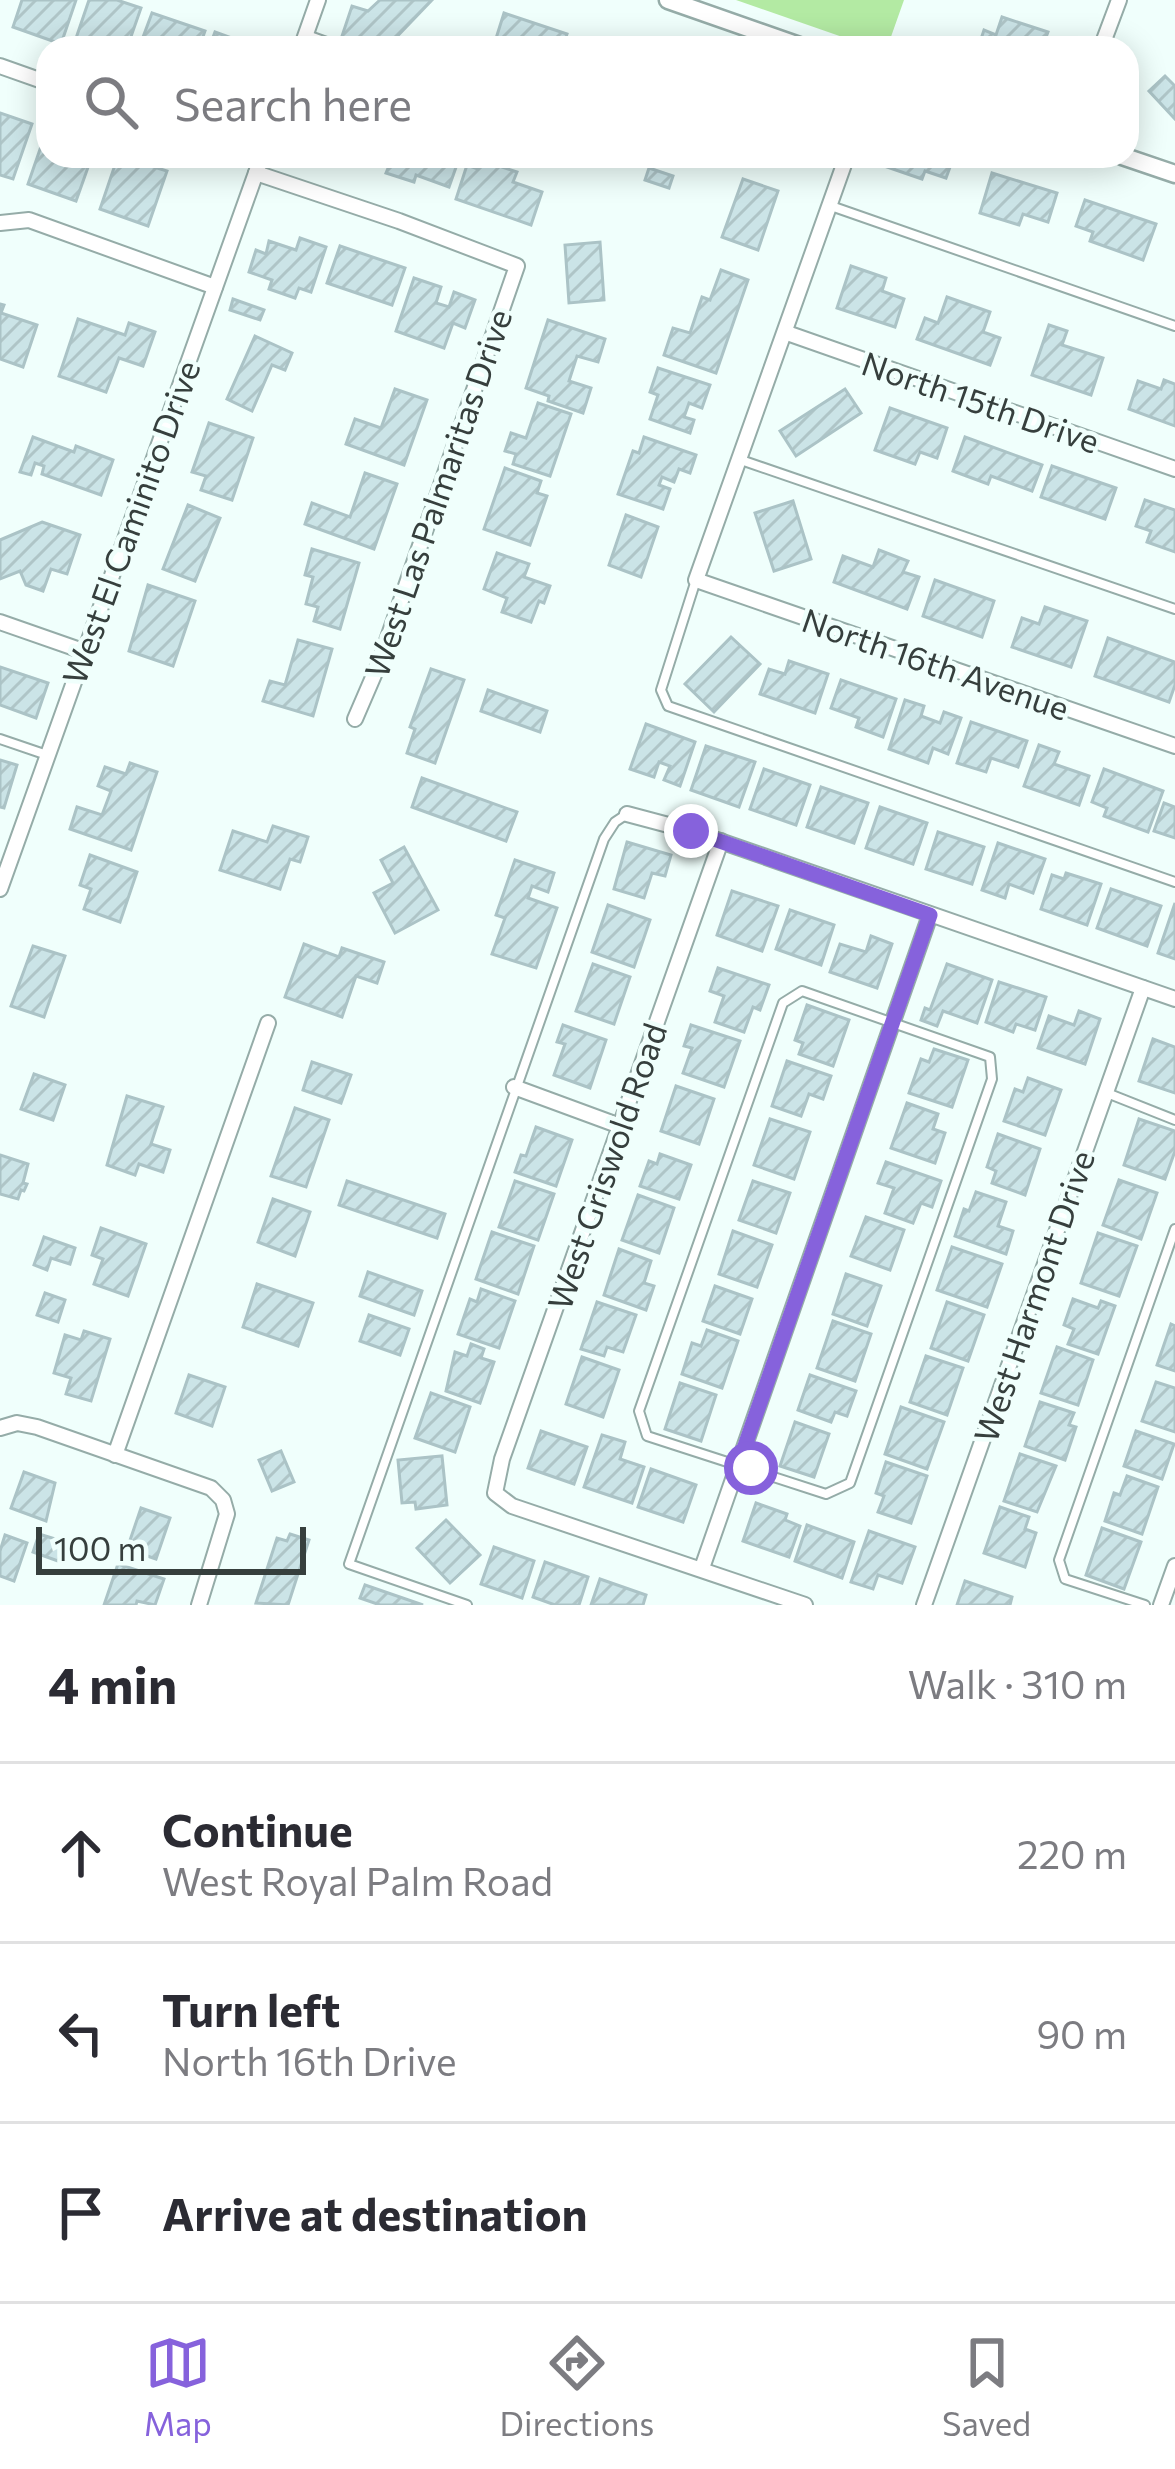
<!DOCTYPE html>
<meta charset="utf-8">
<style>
:root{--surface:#fff;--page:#f2f2f3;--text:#2b2b33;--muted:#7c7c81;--line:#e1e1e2;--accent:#8662dc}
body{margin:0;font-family:Commissioner,sans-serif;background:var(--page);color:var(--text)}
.scale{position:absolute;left:36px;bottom:30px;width:270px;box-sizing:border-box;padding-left:12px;border:6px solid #363f3d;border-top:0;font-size:33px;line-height:42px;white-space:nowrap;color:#363f3d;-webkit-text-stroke:9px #f0fffc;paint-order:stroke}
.stop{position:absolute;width:36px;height:36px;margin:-27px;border:9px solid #8662dc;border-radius:50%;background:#fff}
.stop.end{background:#8662dc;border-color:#fff;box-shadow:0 3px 12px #0008}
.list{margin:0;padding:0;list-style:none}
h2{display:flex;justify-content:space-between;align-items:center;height:156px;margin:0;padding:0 48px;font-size:51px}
h2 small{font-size:39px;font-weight:400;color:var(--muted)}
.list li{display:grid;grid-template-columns:78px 1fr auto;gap:36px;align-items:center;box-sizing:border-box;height:180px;padding:0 48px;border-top:3px solid var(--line)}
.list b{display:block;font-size:45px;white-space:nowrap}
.list p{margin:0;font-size:39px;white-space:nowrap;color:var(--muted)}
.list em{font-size:39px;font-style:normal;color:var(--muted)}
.icon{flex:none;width:66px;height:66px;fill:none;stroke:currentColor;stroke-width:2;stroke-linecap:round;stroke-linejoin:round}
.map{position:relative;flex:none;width:1175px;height:1605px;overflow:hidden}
.search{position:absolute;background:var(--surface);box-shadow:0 6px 30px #0003;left:36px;right:36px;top:36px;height:132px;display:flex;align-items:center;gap:30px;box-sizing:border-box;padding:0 42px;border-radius:36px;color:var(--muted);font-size:45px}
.sheet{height:696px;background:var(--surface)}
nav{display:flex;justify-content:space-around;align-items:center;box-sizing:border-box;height:168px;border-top:3px solid var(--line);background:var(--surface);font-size:33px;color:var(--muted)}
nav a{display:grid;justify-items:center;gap:6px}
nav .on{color:var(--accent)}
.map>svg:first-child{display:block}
.green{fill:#b3eaa3}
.building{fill:url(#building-hatch);stroke:#abc3c6;stroke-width:3}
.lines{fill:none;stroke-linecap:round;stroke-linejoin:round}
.service-casing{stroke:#95aca8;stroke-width:12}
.minor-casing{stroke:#95aca8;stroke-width:18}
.tertiary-casing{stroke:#95aca8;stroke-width:21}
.service{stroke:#fff;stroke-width:8}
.minor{stroke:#fff;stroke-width:14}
.tertiary{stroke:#fff;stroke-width:16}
.route{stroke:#8662dc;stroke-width:15}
.labels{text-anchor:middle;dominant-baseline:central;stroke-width:9;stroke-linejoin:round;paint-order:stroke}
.street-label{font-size:33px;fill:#363f3d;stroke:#f0fffc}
</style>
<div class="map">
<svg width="1175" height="1605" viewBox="0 0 1175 1605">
<defs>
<pattern id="building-hatch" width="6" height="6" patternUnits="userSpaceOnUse" patternTransform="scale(3)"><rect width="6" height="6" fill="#cbe4e7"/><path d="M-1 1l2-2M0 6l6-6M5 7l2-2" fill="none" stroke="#afc5c7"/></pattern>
</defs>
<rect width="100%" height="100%" fill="#f0fffc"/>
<path class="green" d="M736 0H904L887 48H874Z"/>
<g class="building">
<path d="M22 0H76L61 44 13 27Z"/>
<path d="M89 0H117L141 8 127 48 73 47Z"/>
<path d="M380 0H432L386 48H365L341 39 352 6 368 11Z"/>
<path d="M152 13 205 31 199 48H139Z"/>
<path d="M504 13 567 34 562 48H493Z"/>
<path d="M1002 17 1048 32 1042 48H978L984 30 996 35Z"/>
<path d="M215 32 259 48H209Z"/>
<path d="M1165 76 1175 86V119L1149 91Z"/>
<path d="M0 113 32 124 13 179 0 175Z"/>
<path d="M47 129 48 156H92L76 201 28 184Z"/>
<path d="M118 156 167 171 148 226 100 209Z"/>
<path d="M393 156H460L449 187 416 175 414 182 386 173Z"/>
<path d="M890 156H954L946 178 925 171 922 179 887 167Z"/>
<path d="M481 160 517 172 513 182 542 192 531 225 456 199 467 165 478 169Z"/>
<path d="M649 168 673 176 669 188 645 180Z"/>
<path d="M992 173 1057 193 1048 222 1023 214 1019 225 980 213Z"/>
<path d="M743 179 778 191 758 250 722 237Z"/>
<path d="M1085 200 1156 224 1143 260 1090 241 1093 232 1076 226Z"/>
<path d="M300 238 326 247 311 292 299 288 295 298 269 289 272 280 249 272 256 250 266 254 269 241 296 250Z"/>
<path d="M600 242 604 300 569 303 565 245Z"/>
<path d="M340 246 405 268 392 305 327 283Z"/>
<path d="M851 266 886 278 882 291 904 299 895 327 837 308Z"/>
<path d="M721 270 748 280 716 373 664 355 673 328 690 333 702 297 710 300Z"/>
<path d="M414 278 441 287 436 303 449 307 454 292 475 300 465 328 453 323 444 348 396 331Z"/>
<path d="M947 297 990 312 983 332 1000 338 990 365 917 339 925 318 938 323Z"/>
<path d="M233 299 264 310 260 320 230 310Z"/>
<path d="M0 304 4 305 1 313 37 325 23 367 0 359Z"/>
<path d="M78 319 125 335 129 323 155 332 143 366 119 358 106 392 59 376Z"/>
<path d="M548 320 605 339 598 362 577 356 569 381 591 388 583 413 548 401 549 396 526 388Z"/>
<path d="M1049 325 1067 331 1062 345 1103 358 1091 395 1032 375Z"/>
<path d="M255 336 292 353 285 370 272 365 252 411 227 399Z"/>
<path d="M658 368 710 385 702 408 689 403 684 417 694 420 690 433 650 419 658 395 650 392Z"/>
<path d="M1164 380 1175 384V426L1129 409 1138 381 1161 389Z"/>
<path d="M395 389 427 400 404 465 346 444 355 419 381 428Z"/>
<path d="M845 389 861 413 796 456 780 431Z"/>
<path d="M538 403 571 414 550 476 513 464 516 454 505 451 511 433 526 438Z"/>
<path d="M890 408 947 428 937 458 920 452 915 464 875 450Z"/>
<path d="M209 423 253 438 232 500 201 490 206 476 192 472Z"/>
<path d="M33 437 74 452 76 446 113 460 101 495 42 474 44 466 35 463 31 475 20 472Z"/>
<path d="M644 437 696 455 690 473 679 469 674 482 662 477 659 485 670 489 663 509 618 494 633 451 639 453Z"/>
<path d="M965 437 1042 465 1032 491 991 476 988 484 953 471Z"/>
<path d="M1052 466 1116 488 1105 519 1041 497Z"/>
<path d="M505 468 541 481 537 493 547 496 530 545 484 529Z"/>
<path d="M365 473 397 484 374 549 305 524 312 503 350 517Z"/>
<path d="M1145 500 1175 510V552L1147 542 1151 531 1136 526Z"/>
<path d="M793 501 811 559 774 571 755 513Z"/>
<path d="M188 505 220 518 195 581 163 569Z"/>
<path d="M626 515 658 527 641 577 609 565Z"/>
<path d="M42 522 80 535 67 574 51 569 43 591 26 585 20 571 0 579V540Z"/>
<path d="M312 549 359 563 340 629 314 621 318 607 306 604 313 577 305 575Z"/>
<path d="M879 550 908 561 903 572 919 577 907 609 834 582 843 556 873 567Z"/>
<path d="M497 553 529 564 524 577 550 586 544 603 539 601 531 622 502 612 507 598 484 589Z"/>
<path d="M935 580 994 601 982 637 923 616Z"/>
<path d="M148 585 195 601 173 666 129 651Z"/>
<path d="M1045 607 1087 621 1071 667 1012 647 1022 618 1039 624Z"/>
<path d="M731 637 760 664 714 712 685 684Z"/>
<path d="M1108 638 1175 662V685L1169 702 1095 676Z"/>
<path d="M298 640 332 649 313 716 263 701 270 681 285 685Z"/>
<path d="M789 661 828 674 815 713 760 694 769 669 785 674Z"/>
<path d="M0 667 48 683 36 718 0 705Z"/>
<path d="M431 669 464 680 435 763 407 753 415 729 410 727Z"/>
<path d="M841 680 896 699 883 737 856 727 859 718 831 708Z"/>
<path d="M488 690 547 711 540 732 481 711Z"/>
<path d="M905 700 924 706 921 716 940 723 944 712 961 718 948 754 933 748 928 763 889 749Z"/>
<path d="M971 722 1027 741 1018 767 991 758 986 772 957 763Z"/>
<path d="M646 724 695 742 680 786 664 780 670 766 659 762 654 777 630 769Z"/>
<path d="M1039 745 1059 752 1054 764 1089 776 1079 805 1024 786Z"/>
<path d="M706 746 755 762 739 807 691 790Z"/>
<path d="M0 760 17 765 4 808 0 807Z"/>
<path d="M130 763 157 772 131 850 70 829 77 807 102 815 111 791 98 786 105 767 126 774Z"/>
<path d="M764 769 810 785 796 825 750 809Z"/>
<path d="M1104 769 1163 791 1148 832 1104 816 1107 808 1092 802Z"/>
<path d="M422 778 517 812 506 841 412 807Z"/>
<path d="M821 787 868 803 854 843 807 827Z"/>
<path d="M1164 803 1175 807V838L1154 831Z"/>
<path d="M880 807 927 823 913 864 866 848Z"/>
<path d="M273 826 308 837 300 862 290 859 280 889 220 870 233 831 267 842Z"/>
<path d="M938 832 984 847 972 884 926 869Z"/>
<path d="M627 842 671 855 665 876 652 873 644 898 614 889Z"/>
<path d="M998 843 1045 859 1033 893 1009 884 1005 898 982 890Z"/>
<path d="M404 847 438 910 395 933 374 893 393 883 381 860Z"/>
<path d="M90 855 137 872 120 922 84 909 91 889 80 885Z"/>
<path d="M515 860 554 873 548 892 532 886 528 898 557 908 536 968 492 954 505 918 496 915Z"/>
<path d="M1066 873 1101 884 1087 925 1041 909 1052 875 1064 879Z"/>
<path d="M1111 889 1161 906 1147 946 1097 928Z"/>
<path d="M732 891 778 906 762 951 717 935Z"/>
<path d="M1175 903V959L1158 953Z"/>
<path d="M608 905 650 920 634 967 592 952Z"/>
<path d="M790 910 834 925 821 965 776 949Z"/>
<path d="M871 936 892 944 877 988 830 972 840 944 866 952Z"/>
<path d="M304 944 339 957 342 948 384 962 377 983 356 976 342 1017 285 997Z"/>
<path d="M33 946 65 956 44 1017 11 1006Z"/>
<path d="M593 964 630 977 614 1024 576 1011Z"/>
<path d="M947 964 992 980 977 1023 943 1011 937 1026 921 1020 925 1008 930 1010Z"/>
<path d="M718 968 769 985 760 1010 753 1007 744 1032 715 1022 724 996 710 991Z"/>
<path d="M999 982 1046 997 1035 1030 1016 1024 1013 1032 986 1022Z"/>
<path d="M807 1005 849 1020 833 1066 799 1054 803 1043 795 1040Z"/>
<path d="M1079 1011 1100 1019 1085 1064 1038 1048 1049 1016 1074 1025Z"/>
<path d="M563 1025 606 1040 590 1088 554 1075 565 1044 557 1042Z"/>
<path d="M691 1025 740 1041 724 1087 683 1073 692 1048 684 1046Z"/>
<path d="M1153 1039 1175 1047V1093L1139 1081Z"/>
<path d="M934 1049 968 1060 952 1107 909 1093 921 1059 929 1062Z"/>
<path d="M787 1061 831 1076 823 1099 809 1094 801 1116 772 1106Z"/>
<path d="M312 1062 351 1075 341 1103 303 1090Z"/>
<path d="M34 1074 65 1085 53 1120 21 1109Z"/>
<path d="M1028 1078 1061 1090 1045 1135 1004 1121 1015 1089 1023 1092Z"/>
<path d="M676 1086 714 1099 699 1144 661 1131Z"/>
<path d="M127 1096 163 1107 151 1144 170 1150 163 1172 139 1164 135 1175 107 1165Z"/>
<path d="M907 1103 938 1114 933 1129 945 1133 935 1163 891 1148Z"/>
<path d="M295 1108 329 1120 306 1187 271 1176Z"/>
<path d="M770 1119 810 1132 794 1179 754 1165Z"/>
<path d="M1139 1119 1175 1131V1151L1165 1179 1124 1165Z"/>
<path d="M536 1127 572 1140 556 1186 515 1172 521 1155 526 1156Z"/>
<path d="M998 1134 1040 1149 1025 1195 992 1183 996 1171 987 1167Z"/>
<path d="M660 1154 691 1165 679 1199 640 1186 649 1161 657 1164Z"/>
<path d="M0 1155 28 1164 23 1183 27 1184 24 1191 21 1190 18 1199 0 1194Z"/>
<path d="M886 1162 941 1181 932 1207 921 1203 913 1223 885 1213 894 1188 878 1183Z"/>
<path d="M1119 1180 1157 1193 1141 1239 1103 1225Z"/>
<path d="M347 1181 445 1214 437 1238 339 1205Z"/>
<path d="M515 1181 554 1194 538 1240 499 1227Z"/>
<path d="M753 1181 790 1193 776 1233 739 1220Z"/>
<path d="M976 1192 1006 1202 998 1226 1013 1231 1006 1254 955 1236 964 1209 969 1211Z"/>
<path d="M638 1195 674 1208 659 1253 622 1240Z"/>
<path d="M273 1199 310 1212 295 1256 258 1242Z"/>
<path d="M866 1217 904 1230 890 1270 851 1256Z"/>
<path d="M101 1228 146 1244 128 1296 94 1284 103 1259 92 1255Z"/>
<path d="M733 1231 772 1245 757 1287 719 1274Z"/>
<path d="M492 1232 534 1246 518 1294 476 1279Z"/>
<path d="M1098 1233 1137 1246 1119 1296 1081 1283Z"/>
<path d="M44 1237 75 1248 70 1264 51 1258 47 1270 34 1265Z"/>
<path d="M952 1247 1002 1264 987 1307 937 1290Z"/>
<path d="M619 1249 651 1261 644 1283 654 1286 646 1310 604 1295Z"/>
<path d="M368 1272 422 1291 414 1315 360 1296Z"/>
<path d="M846 1274 881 1286 867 1326 833 1314Z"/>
<path d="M257 1284 313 1303 298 1346 243 1327Z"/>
<path d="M715 1286 752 1299 740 1334 703 1321Z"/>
<path d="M481 1289 515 1301 499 1348 458 1334 470 1299 477 1302Z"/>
<path d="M45 1293 65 1300 58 1322 37 1315Z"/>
<path d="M1073 1299 1098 1308 1101 1301 1115 1306 1098 1354 1068 1344 1074 1329 1064 1325Z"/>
<path d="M597 1302 636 1315 623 1352 607 1347 604 1356 581 1349Z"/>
<path d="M947 1302 984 1315 968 1361 931 1348Z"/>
<path d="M369 1315 409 1329 400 1355 360 1341Z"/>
<path d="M833 1321 871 1334 855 1381 817 1368Z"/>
<path d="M1171 1324 1175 1326V1371L1157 1365Z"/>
<path d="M707 1330 738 1341 722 1388 682 1374 692 1343 701 1346Z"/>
<path d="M84 1331 110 1339 91 1401 66 1394 71 1378 54 1373 65 1335 81 1340Z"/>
<path d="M471 1344 484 1349 481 1358 494 1362 480 1403 446 1391 455 1352 467 1356Z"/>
<path d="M1057 1347 1093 1360 1078 1405 1041 1393Z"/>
<path d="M926 1356 963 1368 947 1415 910 1402Z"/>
<path d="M582 1357 619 1370 603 1417 566 1404Z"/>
<path d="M189 1375 225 1387 212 1426 176 1413Z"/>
<path d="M810 1375 856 1391 847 1416 835 1412 831 1422 798 1410Z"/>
<path d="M1156 1382 1175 1388V1432L1142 1421Z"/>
<path d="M680 1383 716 1395 701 1441 665 1429Z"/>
<path d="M431 1393 470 1407 455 1452 415 1438Z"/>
<path d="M1040 1402 1074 1413 1069 1425 1076 1427 1065 1460 1025 1446Z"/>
<path d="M901 1407 944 1422 927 1469 885 1454Z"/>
<path d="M795 1422 829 1434 814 1477 780 1466Z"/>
<path d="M541 1431 587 1447 574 1484 528 1468Z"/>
<path d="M1136 1431 1174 1444 1162 1479 1124 1466Z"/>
<path d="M602 1435 625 1442 620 1459 644 1467 632 1503 584 1487Z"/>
<path d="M281 1451 294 1482 272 1491 259 1460Z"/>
<path d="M1020 1454 1056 1466 1037 1512 1004 1501Z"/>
<path d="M442 1456 447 1505 416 1509 415 1502 402 1503 398 1460Z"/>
<path d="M886 1462 927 1476 911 1523 878 1512 884 1496 876 1493Z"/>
<path d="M651 1469 696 1485 683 1522 638 1507Z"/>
<path d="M24 1472 55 1483 46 1521 11 1508Z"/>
<path d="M1127 1476 1158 1487 1142 1534 1105 1521 1114 1493 1120 1495Z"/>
<path d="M756 1503 787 1514 785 1520 800 1526 789 1557 743 1541Z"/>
<path d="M1000 1507 1029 1517 1025 1529 1036 1533 1025 1567 984 1553Z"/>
<path d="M141 1508 170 1518 156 1559 127 1549Z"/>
<path d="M446 1520 480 1555 450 1583 417 1548Z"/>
<path d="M807 1525 854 1542 842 1578 795 1561Z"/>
<path d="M1102 1528 1141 1542 1124 1589 1086 1575Z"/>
<path d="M869 1531 915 1547 902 1583 878 1575 873 1589 851 1582Z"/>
<path d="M39 1534 65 1542 58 1561 33 1552Z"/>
<path d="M290 1534 309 1540 288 1605 256 1603 277 1538 287 1541Z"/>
<path d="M5 1535 27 1543 14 1581 0 1576V1551Z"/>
<path d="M494 1547 534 1561 522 1598 481 1584Z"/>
<path d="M545 1562 588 1577 579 1605H555L533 1597Z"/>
<path d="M118 1564 164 1579 155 1605 137 1601 136 1605H104Z"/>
<path d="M600 1579 646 1595 643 1605H591Z"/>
<path d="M965 1581 1012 1597 1010 1605H957Z"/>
<path d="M365 1585 423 1605H380L360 1598Z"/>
</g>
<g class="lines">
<defs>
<g id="service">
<path d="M307 35 343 48"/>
<path d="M831 206 1175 326"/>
<path d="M741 460 1175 609"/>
<path d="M696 580 661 690 668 706 1175 882"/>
<path d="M0 739 47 755"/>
<path d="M802 991 990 1057 992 1079 850 1483 826 1494 647 1436 639 1411 783 1003Z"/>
<path d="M1107 1093 1175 1120"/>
<path d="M467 1605 349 1564 604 839 615 822 627 814"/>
<path d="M1145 1605 1065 1579 1059 1560 1175 1229"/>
</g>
<g id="minor">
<path d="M301 48 318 0"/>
<path d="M1101 48 1119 0"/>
<path d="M0 66 48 83"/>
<path d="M847 156 696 580 1175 746"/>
<path d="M256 173 399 221 517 266 380 661 355 719"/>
<path d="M0 223 29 220 215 287"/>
<path d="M787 333 1175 469"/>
<path d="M0 622 83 651"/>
<path d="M627 814 691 831 1175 999"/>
<path d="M721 841 502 1459 495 1493 512 1506 805 1605"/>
<path d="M0 889 262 156"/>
<path d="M514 1087 620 1126"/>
<path d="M0 1428 17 1423 37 1427 211 1488 223 1500 227 1514 199 1605"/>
<path d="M115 1455 268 1023"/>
<path d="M702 1568 930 915"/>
<path d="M924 1605 1143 988"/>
<path d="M1161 1605 1175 1566"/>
</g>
<g id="tertiary">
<path d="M668 0 805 48"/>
<path d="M1122 156 1175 174"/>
</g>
</defs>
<use href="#service" class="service-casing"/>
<use href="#minor" class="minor-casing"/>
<use href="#tertiary" class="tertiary-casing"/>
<use href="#service" class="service"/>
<use href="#minor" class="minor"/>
<use href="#tertiary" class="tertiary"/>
</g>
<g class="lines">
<path class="route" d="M691 831 930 915 739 1463 751 1468"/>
</g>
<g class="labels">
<g class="street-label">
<text transform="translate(981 401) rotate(19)">North 15th Drive</text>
<text transform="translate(437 493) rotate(-71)">West Las Palmaritas Drive</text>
<text transform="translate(130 522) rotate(-70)">West El Caminito Drive</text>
<text transform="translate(936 663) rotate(19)">North 16th Avenue</text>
<text transform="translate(606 1166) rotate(-71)">West Griswold Road</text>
<text transform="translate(1033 1296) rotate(-71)">West Harmont Drive</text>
</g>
</g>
</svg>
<div class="scale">100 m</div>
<div class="stop" style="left:751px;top:1468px"></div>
<div class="stop end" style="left:691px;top:831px"></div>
<div class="search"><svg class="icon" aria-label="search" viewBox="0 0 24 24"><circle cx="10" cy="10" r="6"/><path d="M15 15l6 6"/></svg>Search here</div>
</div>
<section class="sheet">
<h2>4 min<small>Walk · 310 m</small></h2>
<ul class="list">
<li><svg class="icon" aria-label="ahead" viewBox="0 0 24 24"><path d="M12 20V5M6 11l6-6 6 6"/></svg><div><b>Continue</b><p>West Royal Palm Road</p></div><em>220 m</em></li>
<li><svg class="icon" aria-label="left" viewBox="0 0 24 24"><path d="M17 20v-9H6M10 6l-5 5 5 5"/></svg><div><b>Turn left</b><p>North 16th Drive</p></div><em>90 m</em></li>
<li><svg class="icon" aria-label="arrive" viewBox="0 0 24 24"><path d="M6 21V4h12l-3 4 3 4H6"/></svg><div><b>Arrive at destination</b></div></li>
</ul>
</section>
<nav>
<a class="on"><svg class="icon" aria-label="map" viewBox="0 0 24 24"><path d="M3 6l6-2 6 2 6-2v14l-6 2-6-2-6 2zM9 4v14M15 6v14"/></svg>Map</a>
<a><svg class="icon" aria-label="directions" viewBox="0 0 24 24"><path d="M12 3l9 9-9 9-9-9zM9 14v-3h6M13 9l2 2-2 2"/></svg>Directions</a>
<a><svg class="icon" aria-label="saved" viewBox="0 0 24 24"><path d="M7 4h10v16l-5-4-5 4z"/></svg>Saved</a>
</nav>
